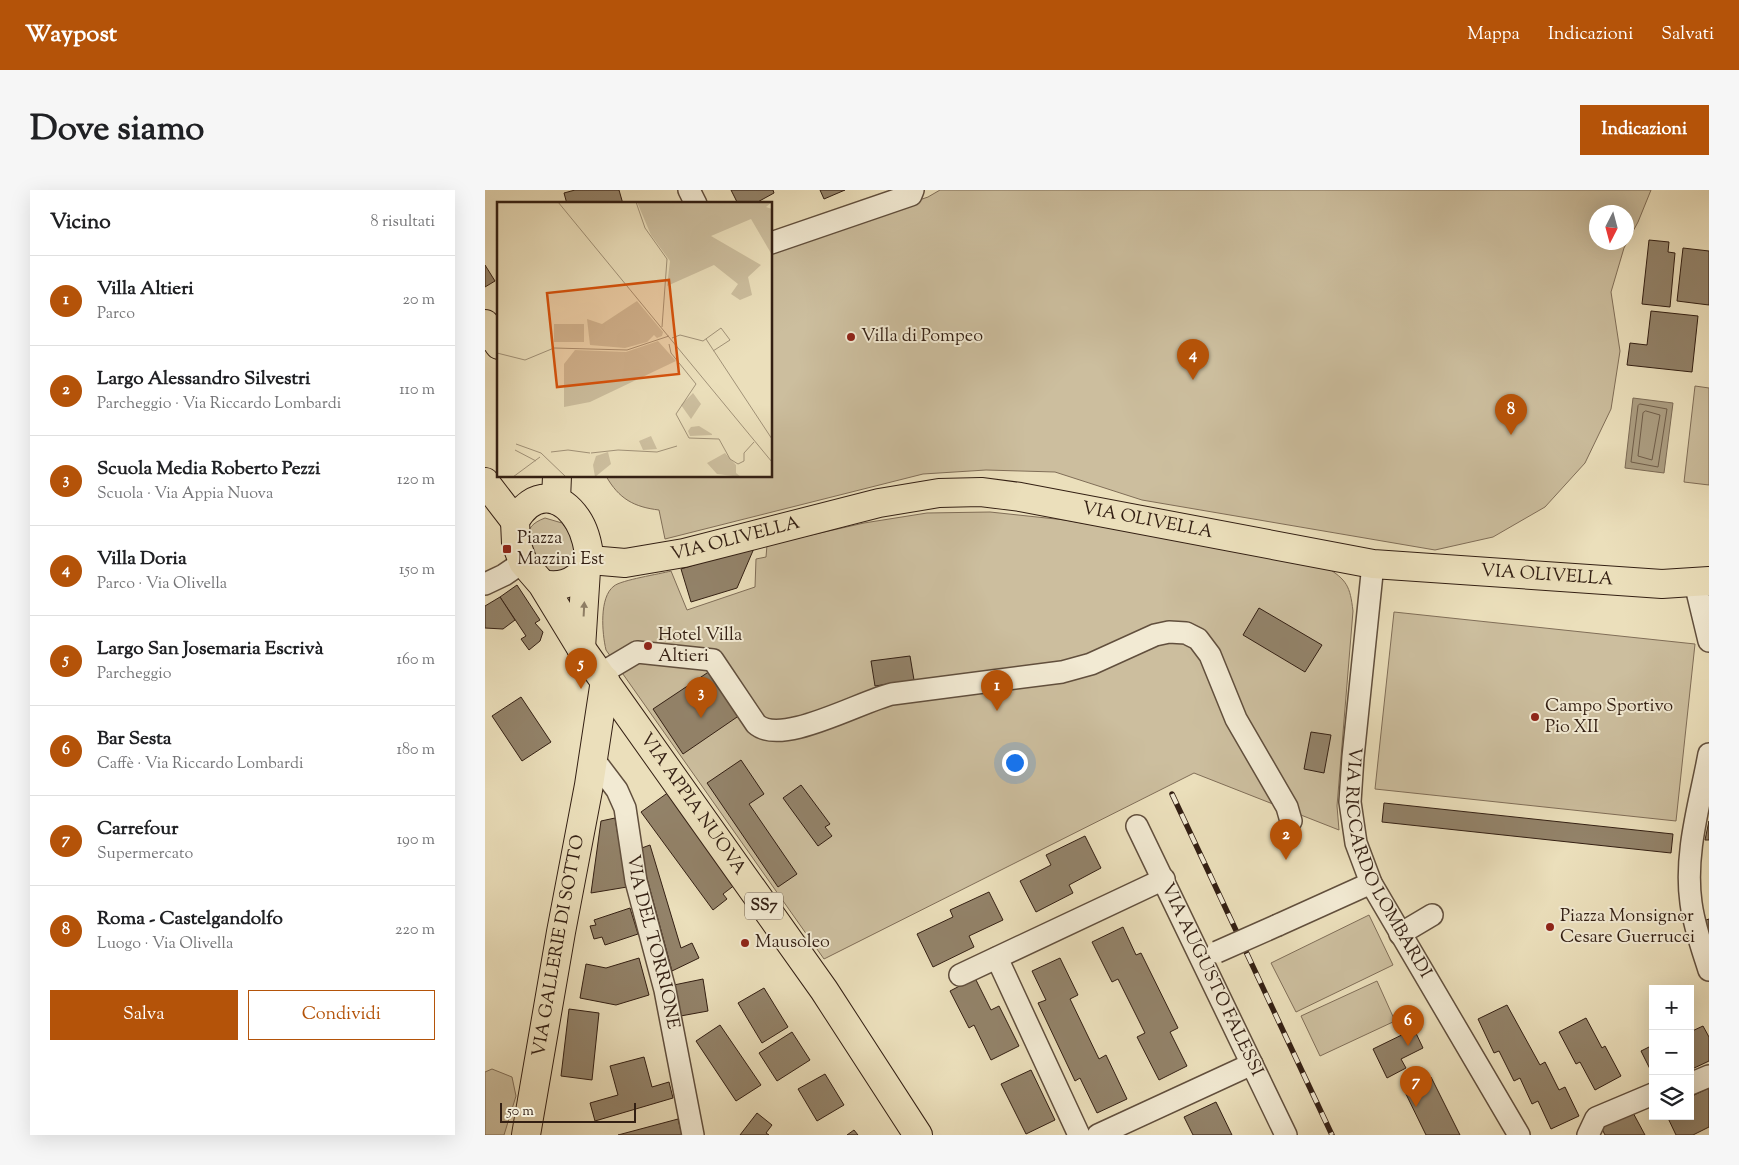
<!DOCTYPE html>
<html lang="it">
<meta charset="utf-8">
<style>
:root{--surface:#fff;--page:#f6f6f6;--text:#202124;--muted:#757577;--line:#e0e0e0;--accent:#b45309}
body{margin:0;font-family:"Sorts Mill Goudy",serif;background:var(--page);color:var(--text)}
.controls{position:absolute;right:15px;bottom:15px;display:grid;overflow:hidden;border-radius:0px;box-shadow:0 5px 20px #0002}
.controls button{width:45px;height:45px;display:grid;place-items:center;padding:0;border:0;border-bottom:1px solid var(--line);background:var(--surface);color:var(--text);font:25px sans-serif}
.compass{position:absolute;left:1104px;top:15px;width:45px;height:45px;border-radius:50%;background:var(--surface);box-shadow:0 5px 20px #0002;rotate:186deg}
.scale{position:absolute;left:15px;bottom:12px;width:136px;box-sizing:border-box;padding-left:5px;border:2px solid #331f13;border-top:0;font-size:14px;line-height:18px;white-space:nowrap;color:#331f13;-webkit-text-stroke:4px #f2ead3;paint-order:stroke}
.you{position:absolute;left:529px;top:572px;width:18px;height:18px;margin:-12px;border:4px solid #fff;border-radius:50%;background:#1a73e8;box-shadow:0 0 0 8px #1a73e833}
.badge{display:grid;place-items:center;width:32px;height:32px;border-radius:50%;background:var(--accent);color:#fff;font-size:16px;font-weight:700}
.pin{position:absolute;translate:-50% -41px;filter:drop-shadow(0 1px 2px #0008)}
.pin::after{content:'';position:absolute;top:26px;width:18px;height:15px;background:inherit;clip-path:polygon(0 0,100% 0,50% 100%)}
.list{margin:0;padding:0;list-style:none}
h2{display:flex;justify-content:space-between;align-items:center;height:65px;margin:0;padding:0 20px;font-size:21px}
h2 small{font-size:16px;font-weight:400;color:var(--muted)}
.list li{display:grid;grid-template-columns:32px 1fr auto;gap:15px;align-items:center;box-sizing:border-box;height:90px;padding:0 20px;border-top:1px solid var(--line)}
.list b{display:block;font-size:19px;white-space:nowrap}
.list p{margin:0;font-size:16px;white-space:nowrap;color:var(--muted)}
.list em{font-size:16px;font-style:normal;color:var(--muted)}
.actions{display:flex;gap:10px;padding:15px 20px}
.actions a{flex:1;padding:11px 0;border:1px solid var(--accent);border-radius:0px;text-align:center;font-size:18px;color:var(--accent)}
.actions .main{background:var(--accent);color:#fff}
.icon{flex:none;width:28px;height:28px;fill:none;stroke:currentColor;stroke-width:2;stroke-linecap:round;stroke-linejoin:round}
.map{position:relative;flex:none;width:1224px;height:945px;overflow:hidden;border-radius:0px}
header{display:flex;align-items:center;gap:30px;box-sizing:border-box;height:70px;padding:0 25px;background:var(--accent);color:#fff}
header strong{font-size:24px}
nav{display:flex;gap:28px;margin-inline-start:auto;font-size:18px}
.intro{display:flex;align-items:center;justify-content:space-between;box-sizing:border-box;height:120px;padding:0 30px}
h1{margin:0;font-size:35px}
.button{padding:12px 22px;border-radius:0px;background:var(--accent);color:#fff;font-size:18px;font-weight:700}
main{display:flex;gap:30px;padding:0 30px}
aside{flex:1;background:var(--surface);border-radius:0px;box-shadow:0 5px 20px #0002}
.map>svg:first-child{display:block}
.green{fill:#ccbe9e;stroke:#806e58;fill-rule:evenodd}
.water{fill:#ac9e82;stroke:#7c6b56}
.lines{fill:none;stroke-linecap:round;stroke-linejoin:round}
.shore{stroke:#705e4a;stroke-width:1}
.building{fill:#93836a;stroke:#331f13}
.minor-casing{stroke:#614f3d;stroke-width:24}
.major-casing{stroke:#331f13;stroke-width:30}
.minor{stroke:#f2ead3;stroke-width:21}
.major{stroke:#ebdfbb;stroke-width:28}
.rail-casing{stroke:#331f13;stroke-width:5.5}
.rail{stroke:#f2ead3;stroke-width:4;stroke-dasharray:11;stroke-linecap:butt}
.minor-bridge-casing{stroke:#614f3d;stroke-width:24;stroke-linecap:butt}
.minor-bridge{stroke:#f2ead3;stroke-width:21}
.oneway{fill:#8f7f67}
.poi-dot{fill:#8f2418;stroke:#f2ead3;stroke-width:2}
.labels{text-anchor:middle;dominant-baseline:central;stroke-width:4;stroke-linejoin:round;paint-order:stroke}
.shield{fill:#f2ead3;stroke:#6c5c4d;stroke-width:1}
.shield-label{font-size:16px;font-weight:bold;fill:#331f13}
.poi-label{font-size:18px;fill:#331f13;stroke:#f2ead3;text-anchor:start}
.street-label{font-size:18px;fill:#331f13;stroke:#f2ead3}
.inset-road{fill:none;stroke:#a19278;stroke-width:1}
.view{fill:#d6530d;fill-opacity:0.15;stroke:#d6530d;stroke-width:2.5}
.inset-edge{fill:none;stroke:#331f13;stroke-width:2.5}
</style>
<header>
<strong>Waypost</strong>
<nav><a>Mappa</a><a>Indicazioni</a><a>Salvati</a></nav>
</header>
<div class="intro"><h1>Dove siamo</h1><a class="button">Indicazioni</a></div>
<main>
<aside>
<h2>Vicino<small>8 risultati</small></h2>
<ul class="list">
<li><span class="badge">1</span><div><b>Villa Altieri</b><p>Parco</p></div><em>20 m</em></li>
<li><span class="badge">2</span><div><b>Largo Alessandro Silvestri</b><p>Parcheggio · Via Riccardo Lombardi</p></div><em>110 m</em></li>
<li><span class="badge">3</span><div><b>Scuola Media Roberto Pezzi</b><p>Scuola · Via Appia Nuova</p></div><em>120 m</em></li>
<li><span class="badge">4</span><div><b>Villa Doria</b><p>Parco · Via Olivella</p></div><em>150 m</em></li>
<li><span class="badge">5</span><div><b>Largo San Josemaria Escrivà</b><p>Parcheggio</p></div><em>160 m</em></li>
<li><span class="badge">6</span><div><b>Bar Sesta</b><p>Caffè · Via Riccardo Lombardi</p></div><em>180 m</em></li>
<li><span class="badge">7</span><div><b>Carrefour</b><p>Supermercato</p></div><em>190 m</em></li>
<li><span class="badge">8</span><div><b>Roma - Castelgandolfo</b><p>Luogo · Via Olivella</p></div><em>220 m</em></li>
</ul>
<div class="actions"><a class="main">Salva</a><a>Condividi</a></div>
</aside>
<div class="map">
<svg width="1224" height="945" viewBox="0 0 1224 945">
<rect width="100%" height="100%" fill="#ebdfbb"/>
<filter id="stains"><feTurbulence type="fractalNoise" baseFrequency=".004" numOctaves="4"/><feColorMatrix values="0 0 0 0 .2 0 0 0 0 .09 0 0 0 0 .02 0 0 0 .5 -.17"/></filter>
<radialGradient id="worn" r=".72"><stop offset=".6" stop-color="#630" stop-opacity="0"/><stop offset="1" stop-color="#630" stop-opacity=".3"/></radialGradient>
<g class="green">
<path d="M455 0H1166L1153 32 1139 58 1126 102 1135 161 1126 219 1100 273 1060 317 1008 347 950 360 657 310 570 282 501 280 438 284 180 349 174 320C149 317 134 309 121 286H286V61L443 7ZM1112 22H1142V52H1112Z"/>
<path d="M1210 196 1224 198V295L1199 292Z"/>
<path d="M505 322 580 330 841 377C862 390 865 396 868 421L852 616 854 640 709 583 339 769 121 460C117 443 114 407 129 396 136 390 175 384 186 381L202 420 270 397 271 369 281 367 282 355 379 333 442 323Z"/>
<path d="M60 328 77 333C86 343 90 358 91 371L82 381C77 381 71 383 67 381 62 380 59 374 55 371 41 354 35 337 60 328Z"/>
<path d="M909 422 1210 454 1191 631 890 599Z"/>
<path d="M884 725 908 775 811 822 786 773Z"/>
<path d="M892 791 910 831 835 866 816 826Z"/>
<path d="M7 879 27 887 31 906 19 945H0V882Z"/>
</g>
<path class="water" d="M1148 208 1188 213 1179 283 1140 278Z"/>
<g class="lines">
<g class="shore">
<path d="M1155 214 1182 219 1173 277 1146 272 1153 216Z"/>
<path d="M1161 221 1175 225 1167 270 1153 266 1158 223Z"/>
</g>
</g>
<g class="building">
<path d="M90 0H134L138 14H82L79 3Z"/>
<path d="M246 0H288L289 3 269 14H253Z"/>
<path d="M335 0H360L339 9Z"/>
<path d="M1164 50 1184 52 1183 62 1190 63 1185 117 1157 114Z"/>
<path d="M1198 58 1224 61V115L1192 111Z"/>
<path d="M0 75 10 91 0 97Z"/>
<path d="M1166 121 1213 126 1207 182 1142 175 1145 153 1162 155Z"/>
<path d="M270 356 252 398 206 412 196 379Z"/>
<path d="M32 395 55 430 50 433 58 442 55 451 44 460 36 449 41 446 15 407Z"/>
<path d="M15 407 30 430 18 439 0 438V416Z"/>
<path d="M774 418 837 455 820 482 758 445Z"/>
<path d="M425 466 429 490 390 496 386 471Z"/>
<path d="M225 481 255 525 198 564 168 519Z"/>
<path d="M36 507 66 552 37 571 7 526Z"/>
<path d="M826 542 846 545 839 583 819 579Z"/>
<path d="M256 570 279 604 264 614 312 684 293 697 222 593Z"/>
<path d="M316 595 345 634 340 637 347 646 333 656 298 608Z"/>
<path d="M188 599 255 691 238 704 242 709 228 720 156 622Z"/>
<path d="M899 613 1188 644 1186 663 897 632Z"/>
<path d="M130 628 142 697 106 703 116 631Z"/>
<path d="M1224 631V650H1220Z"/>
<path d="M600 646 616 678 584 695 588 703 551 722 535 691 566 675 561 665Z"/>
<path d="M165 655 196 758 207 753 214 768 187 781 154 659Z"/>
<path d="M504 702 518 730 484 746 489 757 448 777 432 744 468 727 465 720Z"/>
<path d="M145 718 153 744 120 755 117 747 109 749 105 736 111 735 109 730Z"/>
<path d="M1224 729V761L1215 732Z"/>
<path d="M638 737 651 765 656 763 693 838 685 842 702 876 674 890 652 847 660 843 633 789 627 792 607 752Z"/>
<path d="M154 768 164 805 131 815 95 808 101 774 121 778Z"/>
<path d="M575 768 593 805 585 809 614 869 621 865 642 909 612 923 595 888 590 891 553 813 561 810 547 781Z"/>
<path d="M490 788 506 820 514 816 534 856 506 870 489 835 484 838 465 801Z"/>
<path d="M218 789 223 821 190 827 184 796Z"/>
<path d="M279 798 303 837 277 853 253 813Z"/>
<path d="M1022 815 1055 875 1060 872 1074 900 1080 897 1094 926 1066 939 1053 911 1047 914 1035 888 1029 891 1014 861 1009 863 993 829Z"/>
<path d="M84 819 114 823 107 890 76 886Z"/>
<path d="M1101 828 1117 858 1120 856 1136 886 1110 900 1095 872 1091 874 1074 842Z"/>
<path d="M235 835 276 895 251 911 211 851Z"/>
<path d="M1218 836 1224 847V871L1205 880V842Z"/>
<path d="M929 839 938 858 916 869 921 878 902 888 888 859Z"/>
<path d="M307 842 325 870 292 891 274 863Z"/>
<path d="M1168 855V885L1156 861Z"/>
<path d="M159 867 167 897 184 892 188 908 110 931 105 913 133 905 125 876Z"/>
<path d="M546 880 570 930 541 944 516 894Z"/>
<path d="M340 884 359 915 332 931 313 899Z"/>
<path d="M946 887 975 945H941L919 900Z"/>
<path d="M1224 898V937L1208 945H1191L1182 926H1205V907Z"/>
<path d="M731 912 747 945H708L699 927Z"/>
<path d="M1146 919 1160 945H1120L1115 935Z"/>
<path d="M272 923 287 935 281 943 284 945H255Z"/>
<path d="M193 929 197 945H133Z"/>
<path d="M369 940 373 945H362Z"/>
</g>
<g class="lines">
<defs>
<g id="minor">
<path d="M204 0 211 14"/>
<path d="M286 53 426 5 428 0"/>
<path id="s1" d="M888 374 868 567 865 612 871 653 886 693 1034 945"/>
<path d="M1210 393 1224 451"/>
<path d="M0 394 19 385 38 372"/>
<path d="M115 484 152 462 228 470 271 534C296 557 376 511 407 504L577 482 606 474 670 445 684 442 701 443 713 449 725 465 751 529 802 617 806 631"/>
<path d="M1224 564C1215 613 1199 663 1206 713 1209 736 1217 758 1224 780"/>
<path id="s2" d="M107 567 132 600 140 618 151 691 180 800 208 945"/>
<path id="s3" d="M652 636 801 945"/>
<path d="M793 735 886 693"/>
<path d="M915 744 947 725"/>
<path d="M512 768 594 945"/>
<path d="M475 785 679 689"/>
<path d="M1205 894 1224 886"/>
<path d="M613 945 767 874"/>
<path d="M1103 945 1111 928 1168 904"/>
</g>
<g id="major">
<path d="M0 134 14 155"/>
<path d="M0 292 30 331"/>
<path d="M71 310 72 286"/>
<path id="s4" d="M105 370 140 373 199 363 394 313 454 303 496 302 535 307 888 374 1177 394 1224 391"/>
<path id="s5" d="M57 394C79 399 96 390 105 370 103 357 101 344 94 332 76 302 48 300 30 331L31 353 38 372 57 394 96 458 339 800 433 945"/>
<path d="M96 458 101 380"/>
<path id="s6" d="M41 945 76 742 104 595 120 490"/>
</g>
</defs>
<use href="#minor" class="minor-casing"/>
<use href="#major" class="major-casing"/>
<use href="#minor" class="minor"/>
<use href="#major" class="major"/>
<defs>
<path id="rail" d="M687 604 847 945"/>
</defs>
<use href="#rail" class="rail-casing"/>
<use href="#rail" class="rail"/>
<defs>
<path id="minor-bridge" d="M732 762 793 735"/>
</defs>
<use href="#minor-bridge" class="minor-bridge-casing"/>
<use href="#minor-bridge" class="minor-bridge"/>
</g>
<defs><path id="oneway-solid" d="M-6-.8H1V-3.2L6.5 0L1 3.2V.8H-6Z" transform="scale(1.25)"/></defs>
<use class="oneway" href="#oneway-solid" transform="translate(99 419) rotate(-87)"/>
<g class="poi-dot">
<circle cx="366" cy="147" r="5"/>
<rect x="17" y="354" width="10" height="10" rx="2.5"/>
<circle cx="163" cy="456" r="5"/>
<circle cx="1050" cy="527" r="5"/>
<circle cx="1065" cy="737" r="5"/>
<circle cx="260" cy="753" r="5"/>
</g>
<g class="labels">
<rect class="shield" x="260" y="702.5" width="38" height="27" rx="4"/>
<g class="shield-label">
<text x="279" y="716">SS7</text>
</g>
<g class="poi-label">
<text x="376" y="147">Villa di Pompeo</text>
<text x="32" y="349">Piazza<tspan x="32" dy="21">Mazzini Est</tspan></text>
<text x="173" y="446">Hotel Villa<tspan x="173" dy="21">Altieri</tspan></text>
<text x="1060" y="517">Campo Sportivo<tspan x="1060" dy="21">Pio XII</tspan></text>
<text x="1075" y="727">Piazza Monsignor<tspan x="1075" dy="21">Cesare Guerrucci</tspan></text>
<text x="270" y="753">Mausoleo</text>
</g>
<g class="street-label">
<text stroke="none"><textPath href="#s4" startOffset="568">VIA OLIVELLA</textPath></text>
<text stroke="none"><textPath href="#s4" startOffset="148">VIA OLIVELLA</textPath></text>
<text stroke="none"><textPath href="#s4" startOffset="972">VIA OLIVELLA</textPath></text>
<text stroke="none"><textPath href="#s5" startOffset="519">VIA APPIA NUOVA</textPath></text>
<text stroke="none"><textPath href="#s1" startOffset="308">VIA RICCARDO LOMBARDI</textPath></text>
<text stroke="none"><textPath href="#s2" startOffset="198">VIA DEL TORRIONE</textPath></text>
<text stroke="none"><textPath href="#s6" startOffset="192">VIA GALLERIE DI SOTTO</textPath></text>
<text stroke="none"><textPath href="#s3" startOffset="171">VIA AUGUSTO FALESSI</textPath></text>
</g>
</g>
<g transform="translate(12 12)">
<rect width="275" height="275" fill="#ebdfbb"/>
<path d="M140 0H275L269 5 275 7V53L254 17 214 34 264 63 251 75 255 93 243 98 234 92 241 82 217 63 170 84 173 59 154 33ZM140 99 166 130 165 134 160 136 157 133 150 140 128 146 93 143 90 117 105 122ZM57 122H87V140H57ZM161 139 179 159 93 200 67 205V162L78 148 129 150ZM196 191 204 202 194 217 184 203ZM202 224 215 232V233L193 234 191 229 194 225ZM154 234 160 247 146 248 142 239ZM111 250 114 262 98 275 96 263 99 254ZM228 251 239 263V271L244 275 220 272 210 261Z" fill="#ccbe9e"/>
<path class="inset-road" d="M61 0 176 140M139 0 148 26 170 57 165 125M175 136 183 133 206 139 224 126 233 138 216 149M209 137 275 237M176 140 275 260M172 142 174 151 199 182 179 212 192 236 222 237 233 257 241 262 247 259V251L257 240M0 151 28 158 57 146 130 148 172 134M19 242 44 251 69 275M18 248 39 259M54 250 71 248 93 251M94 251 121 248 160 250 180 244M16 275 43 255"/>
<path class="view" d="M172 78 182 172 60 185 50 91Z"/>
<rect width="275" height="275" class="inset-edge"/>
</g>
<rect width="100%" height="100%" filter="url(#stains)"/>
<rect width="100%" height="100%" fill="url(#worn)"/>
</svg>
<div class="controls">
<button>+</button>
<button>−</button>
<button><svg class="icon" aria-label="layers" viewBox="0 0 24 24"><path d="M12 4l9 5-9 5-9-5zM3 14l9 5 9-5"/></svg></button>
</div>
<svg class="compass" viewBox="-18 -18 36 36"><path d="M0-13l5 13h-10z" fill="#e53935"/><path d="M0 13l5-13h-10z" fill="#757577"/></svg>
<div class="scale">50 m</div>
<div class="you"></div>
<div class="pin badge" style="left:512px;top:521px">1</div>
<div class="pin badge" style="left:801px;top:670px">2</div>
<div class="pin badge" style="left:216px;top:528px">3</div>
<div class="pin badge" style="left:708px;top:190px">4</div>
<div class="pin badge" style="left:96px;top:499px">5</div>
<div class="pin badge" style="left:923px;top:856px">6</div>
<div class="pin badge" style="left:931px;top:917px">7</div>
<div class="pin badge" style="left:1026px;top:245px">8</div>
</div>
</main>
